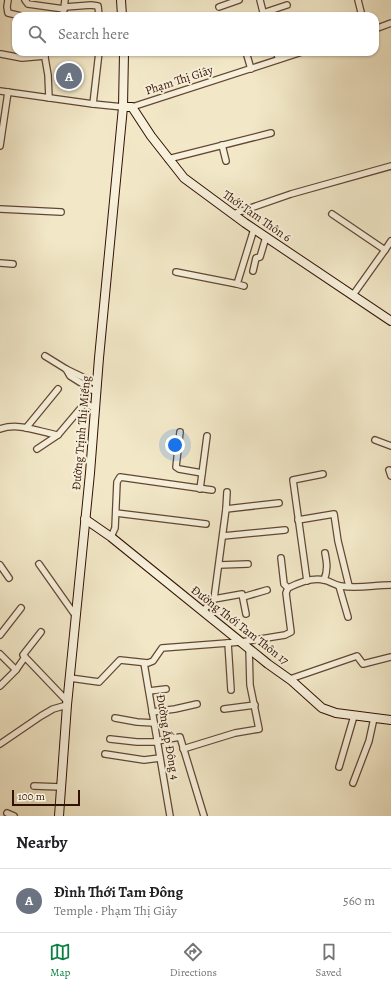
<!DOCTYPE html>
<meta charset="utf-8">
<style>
:root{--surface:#fff;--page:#f2f2f2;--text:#202124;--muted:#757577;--line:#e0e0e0;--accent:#0b8043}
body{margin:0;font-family:Alegreya,serif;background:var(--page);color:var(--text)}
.scale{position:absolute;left:12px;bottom:10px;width:68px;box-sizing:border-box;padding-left:4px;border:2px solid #321103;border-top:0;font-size:11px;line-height:14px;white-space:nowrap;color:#321103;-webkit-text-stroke:3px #f7f0db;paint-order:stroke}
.you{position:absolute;left:175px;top:445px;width:14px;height:14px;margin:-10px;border:3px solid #fff;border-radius:50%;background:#1a73e8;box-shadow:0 0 0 6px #1a73e833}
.badge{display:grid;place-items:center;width:26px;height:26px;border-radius:50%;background:var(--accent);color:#fff;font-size:13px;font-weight:700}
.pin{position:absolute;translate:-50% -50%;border:2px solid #fff;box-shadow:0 1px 4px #0006}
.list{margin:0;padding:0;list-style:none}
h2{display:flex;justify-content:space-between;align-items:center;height:52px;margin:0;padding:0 16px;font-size:17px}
h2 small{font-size:13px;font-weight:400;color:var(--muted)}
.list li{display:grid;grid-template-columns:26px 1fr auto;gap:12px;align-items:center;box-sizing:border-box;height:64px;padding:0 16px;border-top:1px solid var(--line)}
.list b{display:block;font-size:15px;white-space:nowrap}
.list p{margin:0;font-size:13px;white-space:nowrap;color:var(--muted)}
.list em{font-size:13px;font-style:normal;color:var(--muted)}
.icon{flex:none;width:22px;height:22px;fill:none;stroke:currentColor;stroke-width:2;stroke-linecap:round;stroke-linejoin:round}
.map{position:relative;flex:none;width:391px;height:816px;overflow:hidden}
.search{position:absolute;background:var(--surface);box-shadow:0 1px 3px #0004;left:12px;right:12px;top:12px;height:44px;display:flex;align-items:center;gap:10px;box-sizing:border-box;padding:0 14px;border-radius:12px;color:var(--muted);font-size:15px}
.sheet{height:116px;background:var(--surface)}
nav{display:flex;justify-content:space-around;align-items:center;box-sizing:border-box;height:56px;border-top:1px solid var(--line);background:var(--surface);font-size:11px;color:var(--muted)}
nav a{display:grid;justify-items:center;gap:2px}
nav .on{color:var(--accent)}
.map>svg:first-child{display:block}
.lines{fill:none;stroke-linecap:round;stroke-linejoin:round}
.street-casing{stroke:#624734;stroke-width:8}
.secondary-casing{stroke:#321103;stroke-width:10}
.street{stroke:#f7f0db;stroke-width:5.5}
.secondary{stroke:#f7f0db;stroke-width:8}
.labels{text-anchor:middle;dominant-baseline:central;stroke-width:4;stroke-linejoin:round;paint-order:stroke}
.street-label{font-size:12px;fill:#321103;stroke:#f7f0db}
</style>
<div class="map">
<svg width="391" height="816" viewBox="0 0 391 816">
<rect width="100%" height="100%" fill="#f2e8c8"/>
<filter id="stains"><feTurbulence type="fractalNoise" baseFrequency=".005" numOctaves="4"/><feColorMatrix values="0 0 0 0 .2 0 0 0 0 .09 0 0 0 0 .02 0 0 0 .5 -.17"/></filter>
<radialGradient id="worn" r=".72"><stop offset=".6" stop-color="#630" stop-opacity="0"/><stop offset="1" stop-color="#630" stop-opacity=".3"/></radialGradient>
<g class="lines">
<defs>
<g id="street">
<path d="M8 0 7 7 8 13 21 16"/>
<path d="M25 0 28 4 64 9"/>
<path d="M260 0 264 16"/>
<path d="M358 0 362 16"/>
<path d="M65 7 91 5 98 6 99 16"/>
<path d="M219 7 239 0"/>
<path d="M263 13 287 5"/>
<path d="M63 16 65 0"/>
<path d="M375 29 391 23"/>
<path d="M16 32V34"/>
<path d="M44 52 48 75 49 98"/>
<path d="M246 52 251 69"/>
<path d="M276 52 279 59"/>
<path d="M1 54 22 58 45 56"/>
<path d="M0 91 93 104 123 107"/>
<path d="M93 104 99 52"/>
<path d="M132 107 302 52"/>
<path d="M222 145 226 161"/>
<path d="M0 146 8 92"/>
<path d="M168 159 271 133"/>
<path d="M0 209 61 212"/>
<path d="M233 214 291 194 391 166"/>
<path d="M332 214 385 250 353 295"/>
<path d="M385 250 391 241"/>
<path d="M0 263 13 264"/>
<path d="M253 271 256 258 260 257 266 237"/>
<path d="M176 272 237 284"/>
<path d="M244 286 237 284 254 229"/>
<path d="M45 356 66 369 70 376 97 393"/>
<path d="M66 369 97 384"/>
<path d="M26 428 58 389"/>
<path d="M0 429C19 422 39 432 58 435L85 403 96 409"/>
<path d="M180 432 176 467 179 469 202 473"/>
<path d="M375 440 391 446"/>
<path d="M37 449 58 435"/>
<path d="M389 470 391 476"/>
<path d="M200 489 207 436"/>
<path d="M226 509 279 503"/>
<path d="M116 513 206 524"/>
<path d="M298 520 334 514 338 541 349 586"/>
<path d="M223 536 285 530"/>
<path d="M111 537 115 528 117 482 120 477 212 490"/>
<path d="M281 558 284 584 288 588"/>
<path d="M39 564 75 615"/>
<path d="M0 565 9 578"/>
<path d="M219 565 248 564"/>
<path d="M324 580C328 570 327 563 325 553"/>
<path d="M307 581 293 480 323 474"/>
<path d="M339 586 348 617"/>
<path d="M243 597 267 590"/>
<path d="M214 599 242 594 246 614"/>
<path d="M203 611 214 599 226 509 227 492"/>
<path d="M0 635 21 608"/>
<path d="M228 643 231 690"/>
<path d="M0 654 16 670"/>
<path d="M25 657 23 655 41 632"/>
<path d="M144 663 170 816"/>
<path d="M70 678 99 682 120 660 148 663 153 661 162 648 241 642 285 635 291 632 286 593 288 588C298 583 312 577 324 580 330 581 334 585 341 586 357 589 375 585 391 585"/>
<path d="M290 679 357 656 363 664 391 657"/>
<path d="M0 686 16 670 25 657 67 701"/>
<path d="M149 691 166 689"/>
<path d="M224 709 255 705"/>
<path d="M152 712 175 709 197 704"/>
<path d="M115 718 137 722 154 723"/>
<path d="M110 739 137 742H157"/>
<path d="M157 741 180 737 204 816"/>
<path d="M0 744 41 716 53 709 67 705"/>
<path d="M183 749 235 733 259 729 250 685 249 648"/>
<path d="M105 754 144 760 160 758"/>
<path d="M339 767 354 716"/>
<path d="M353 783 369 741 374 718"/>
<path d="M34 786 61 787"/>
<path d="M7 813 14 816"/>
</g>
<g id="secondary">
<path d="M121 0 122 16"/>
<path d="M123 107H132L151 136 184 178 245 223 391 321"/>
<path d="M85 519 111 537 268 664 292 681 322 708 336 713 391 720"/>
<path d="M59 816 67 705 90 473 99 358 123 107 124 52"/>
</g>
</defs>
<use href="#street" class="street-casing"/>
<use href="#secondary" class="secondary-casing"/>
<use href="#street" class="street"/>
<use href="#secondary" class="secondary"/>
</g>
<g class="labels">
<g class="street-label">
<text transform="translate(179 80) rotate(-18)">Phạm Thị Giây</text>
<text transform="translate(257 216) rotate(35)">Thới Tam Thôn 6</text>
<text transform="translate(81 433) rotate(-85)">Đường Trịnh Thị Miếng</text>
<text transform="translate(240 625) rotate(38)">Đường Thới Tam Thôn 17</text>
<text transform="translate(168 737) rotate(80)">Đường Ấp Đông 4</text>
</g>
</g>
<rect width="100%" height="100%" filter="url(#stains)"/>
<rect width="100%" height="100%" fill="url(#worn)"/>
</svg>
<div class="scale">100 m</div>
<div class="you"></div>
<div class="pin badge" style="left:69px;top:76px;background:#6b7280">A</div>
<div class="search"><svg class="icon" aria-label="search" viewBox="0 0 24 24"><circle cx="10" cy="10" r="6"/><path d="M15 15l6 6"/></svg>Search here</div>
</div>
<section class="sheet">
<h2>Nearby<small></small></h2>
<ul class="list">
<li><span class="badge" style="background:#6b7280">A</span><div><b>Đình Thới Tam Đông</b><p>Temple · Phạm Thị Giây</p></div><em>560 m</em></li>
</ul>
</section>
<nav>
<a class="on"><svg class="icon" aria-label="map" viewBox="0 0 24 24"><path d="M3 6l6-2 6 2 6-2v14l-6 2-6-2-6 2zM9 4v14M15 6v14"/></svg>Map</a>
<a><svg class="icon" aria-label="directions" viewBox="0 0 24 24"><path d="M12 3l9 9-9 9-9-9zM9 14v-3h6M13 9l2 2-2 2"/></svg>Directions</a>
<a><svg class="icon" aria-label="saved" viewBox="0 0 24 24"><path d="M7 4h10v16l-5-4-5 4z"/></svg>Saved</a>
</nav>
